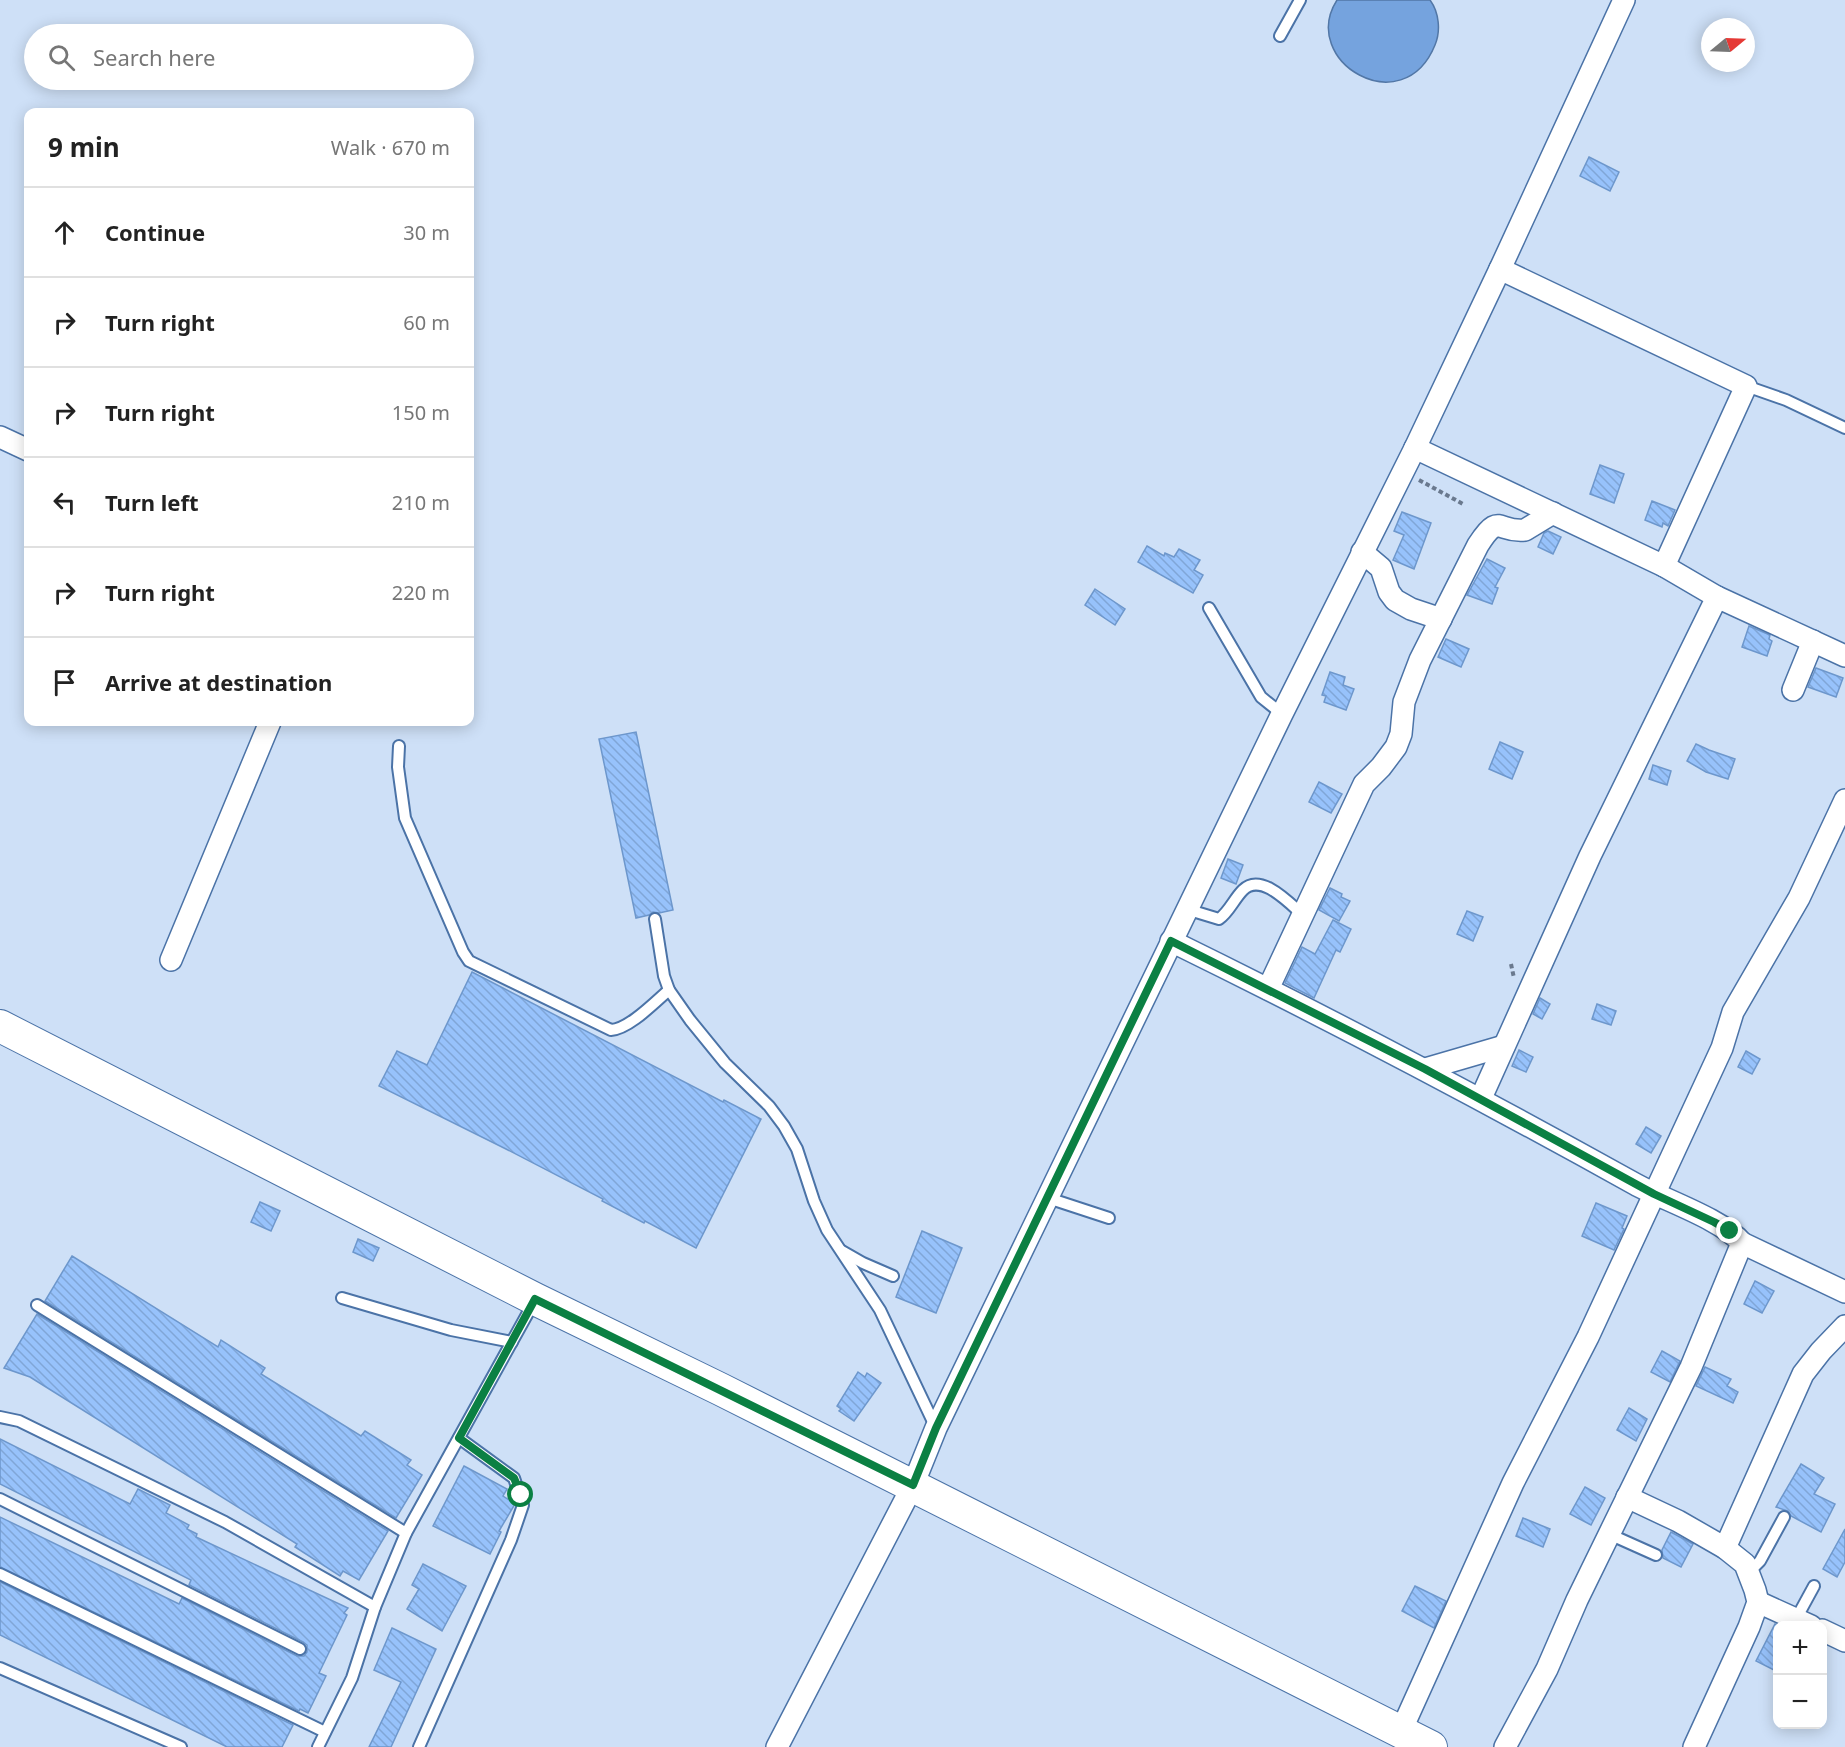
<!DOCTYPE html>
<meta charset="utf-8">
<style>
:root{--surface:#fff;--page:#f2f2f2;--text:#222;--muted:#767676;--line:#e0e0e0}
body{margin:0;font-family:"Noto Sans",sans-serif;background:var(--page);color:var(--text)}
.controls{position:absolute;right:18px;bottom:18px;display:grid;overflow:hidden;border-radius:12px;box-shadow:0 3px 15px #0003}
.controls button{width:54px;height:54px;display:grid;place-items:center;padding:0;border:0;border-bottom:2px solid var(--line);background:var(--surface);color:var(--text);font:30px sans-serif}
.compass{position:absolute;left:1701px;top:18px;width:54px;height:54px;border-radius:50%;background:var(--surface);box-shadow:0 3px 15px #0003;rotate:71deg}
.stop{position:absolute;width:18px;height:18px;margin:-14px;border:4px solid #0b8043;border-radius:50%;background:#fff}
.stop.end{background:#0b8043;border-color:#fff;box-shadow:0 2px 6px #0008}
.list{margin:0;padding:0;list-style:none}
h2{display:flex;justify-content:space-between;align-items:center;height:78px;margin:0;padding:0 24px;font-size:26px}
h2 small{font-size:20px;font-weight:400;color:var(--muted)}
.list li{display:grid;grid-template-columns:39px 1fr auto;gap:18px;align-items:center;box-sizing:border-box;height:90px;padding:0 24px;border-top:2px solid var(--line)}
.list b{display:block;font-size:22px;white-space:nowrap}
.list em{font-size:20px;font-style:normal;color:var(--muted)}
.icon{flex:none;width:33px;height:33px;fill:none;stroke:currentColor;stroke-width:2;stroke-linecap:round;stroke-linejoin:round}
.map{position:relative;flex:none;width:1845px;height:1747px;overflow:hidden}
.search{position:absolute;background:var(--surface);box-shadow:0 3px 15px #0003;left:24px;top:24px;width:450px;height:66px;display:flex;align-items:center;gap:15px;box-sizing:border-box;padding:0 21px;border-radius:33px;color:var(--muted);font-size:22px}
.panel{position:absolute;background:var(--surface);box-shadow:0 3px 15px #0003;left:24px;top:108px;width:450px;height:618px;border-radius:12px}
.map>svg:first-child{display:block}
.water{fill:#75a3de;stroke:#5277a6;stroke-width:1.5}
.building{fill:url(#building-back-hatch);stroke:#6d97cc;stroke-width:1.5}
.lines{fill:none;stroke-linecap:round;stroke-linejoin:round}
.lane-casing{stroke:#4b73a7;stroke-width:14}
.street-casing{stroke:#4b73a7;stroke-width:24}
.secondary-casing{stroke:#4b73a7;stroke-width:34}
.path{stroke:#6a798e;stroke-width:4;stroke-dasharray:4.5 3;stroke-linecap:butt}
.lane{stroke:#fff;stroke-width:10}
.street{stroke:#fff;stroke-width:21}
.secondary{stroke:#fff;stroke-width:32}
.route{stroke:#0b8043;stroke-width:8}
</style>
<div class="map">
<svg width="1845" height="1747" viewBox="0 0 1845 1747">
<defs>
<pattern id="building-back-hatch" width="6" height="6" patternUnits="userSpaceOnUse" patternTransform="scale(1.5)"><rect width="6" height="6" fill="#97c2fb"/><path d="M-1 5l2 2M0 0l6 6M5-1l2 2" fill="none" stroke="#80a6d7"/></pattern>
</defs>
<rect width="100%" height="100%" fill="#cee0f7"/>
<path class="water" d="M1337 0H1430C1439 12 1441 31 1435 45 1403 124 1298 61 1337 0Z"/>
<g class="building">
<path d="M1589 157 1619 172 1610 191 1580 176Z"/>
<path d="M1600 465 1624 474 1614 503 1590 494Z"/>
<path d="M1652 501 1675 510 1668 526 1663 523 1662 527 1645 520Z"/>
<path d="M1402 512 1431 523 1414 569 1393 560 1404 535 1394 531Z"/>
<path d="M1548 531 1561 537 1553 554 1538 547 1544 533Z"/>
<path d="M1147 546 1164 556 1165 553 1174 557 1179 549 1200 560 1194 570 1203 575 1193 593 1138 562Z"/>
<path d="M1487 559 1505 568 1495 587 1498 588 1492 604 1467 595Z"/>
<path d="M1095 589 1125 609 1115 625 1085 605Z"/>
<path d="M1749 626 1770 635 1769 639 1772 641 1767 656 1742 647Z"/>
<path d="M1446 639 1469 649 1461 667 1438 657Z"/>
<path d="M1816 668 1843 678 1836 697 1808 687Z"/>
<path d="M1330 672 1345 677 1343 685 1354 689 1346 710 1324 702 1326 696 1322 695Z"/>
<path d="M636 732 673 910 659 913 653 912 649 915 636 918 599 739Z"/>
<path d="M1500 742 1523 752 1512 779 1489 769Z"/>
<path d="M1696 744 1709 750 1735 759 1728 779 1706 772 1687 761Z"/>
<path d="M1653 765 1671 771 1667 785 1649 779Z"/>
<path d="M1319 782 1342 794 1331 813 1309 802Z"/>
<path d="M1228 859 1243 865 1236 884 1221 878Z"/>
<path d="M1330 888 1342 894 1341 897 1350 901 1339 921 1319 910Z"/>
<path d="M1467 911 1483 917 1473 941 1457 934Z"/>
<path d="M1333 920 1351 929 1340 952 1336 950 1314 998 1285 983 1302 947 1315 954Z"/>
<path d="M472 972 723 1102 724 1100 761 1119 696 1248 645 1221 644 1223 602 1201 603 1199 506 1149 379 1086 397 1051 427 1065Z"/>
<path d="M1540 998 1550 1004 1542 1019 1533 1014Z"/>
<path d="M1597 1004 1616 1011 1611 1025 1592 1019Z"/>
<path d="M1519 1050 1533 1057 1526 1072 1512 1066Z"/>
<path d="M1746 1051 1760 1059 1752 1074 1738 1067Z"/>
<path d="M1646 1127 1661 1136 1651 1153 1636 1144Z"/>
<path d="M260 1202 280 1211 271 1231 251 1222Z"/>
<path d="M1596 1203 1627 1216 1622 1228 1624 1229 1614 1250 1582 1236Z"/>
<path d="M922 1231 962 1248 936 1313 896 1297Z"/>
<path d="M358 1239 379 1248 373 1261 353 1252Z"/>
<path d="M72 1256 218 1347 221 1340 265 1368 261 1374 361 1436 365 1431 411 1460 407 1465 422 1475 396 1518 45 1301Z"/>
<path d="M1755 1281 1774 1291 1762 1313 1744 1304Z"/>
<path d="M37 1314 388 1531 359 1580 343 1571 340 1576 295 1547 297 1544 30 1377 4 1368Z"/>
<path d="M1662 1351 1680 1361 1670 1382 1651 1372Z"/>
<path d="M1705 1367 1731 1379 1727 1386 1738 1392 1733 1403 1696 1386Z"/>
<path d="M858 1372 865 1377 867 1373 881 1383 854 1421 839 1411 841 1409 837 1406Z"/>
<path d="M1629 1408 1647 1419 1636 1441 1617 1430Z"/>
<path d="M0 1439 130 1504 138 1489 170 1505 166 1513 189 1525 187 1529 197 1534 196 1537 348 1608 344 1613 347 1615 319 1673 326 1676 308 1713 300 1709 299 1711 0 1567V1517L179 1604 182 1598 297 1656H304L307 1652V1645L303 1642 189 1585 191 1580 0 1484Z"/>
<path d="M1801 1464 1824 1478 1814 1494 1835 1504 1821 1532 1791 1516 1788 1511 1776 1507Z"/>
<path d="M464 1466 507 1489 503 1496 515 1504 499 1531 501 1532 490 1554 433 1526Z"/>
<path d="M1585 1487 1605 1498 1591 1525 1570 1514Z"/>
<path d="M1523 1518 1550 1529 1543 1547 1516 1536Z"/>
<path d="M1845 1529V1562L1837 1577 1823 1569Z"/>
<path d="M1671 1532 1693 1544 1681 1567 1663 1558 1662 1550Z"/>
<path d="M423 1564 466 1586 442 1631 407 1609 419 1589 412 1585Z"/>
<path d="M0 1582 293 1725 282 1747H227L0 1635Z"/>
<path d="M1415 1586 1446 1601 1434 1628 1402 1611Z"/>
<path d="M1775 1624 1778 1625V1672L1756 1661Z"/>
<path d="M392 1628 436 1649 391 1747H369L401 1682 374 1670Z"/>
</g>
<g class="lines">
<defs>
<g id="lane">
<path d="M1280 36 1300 0"/>
<path d="M1746 386 1786 400 1845 428"/>
<path d="M1209 608 1261 697 1282 714"/>
<path d="M399 746 398 767 405 818 463 952 469 961 611 1030C629 1029 655 1002 669 990"/>
<path d="M1186 909 1219 919C1229 912 1234 899 1243 890 1261 872 1289 903 1303 915"/>
<path d="M655 919 664 976 669 990 690 1020 725 1063 769 1106 784 1126 797 1149 814 1201 827 1230 880 1310 936 1428"/>
<path d="M1048 1198 1109 1218"/>
<path d="M842 1251 863 1263 893 1276"/>
<path d="M342 1298 451 1330 512 1342"/>
<path d="M37 1305 406 1533"/>
<path d="M0 1417 19 1421 225 1522 375 1607"/>
<path d="M0 1499 300 1649"/>
<path d="M1609 1534 1656 1555"/>
<path d="M1748 1573 1760 1561 1784 1517"/>
<path d="M0 1574 325 1732"/>
<path d="M1796 1619 1814 1586"/>
<path d="M0 1668 181 1747"/>
<path d="M318 1747 352 1678 375 1607 406 1533 534 1302"/>
<path d="M419 1747 511 1540 523 1505 514 1478 459 1438"/>
</g>
<g id="street">
<path d="M0 437 28 450"/>
<path d="M1415 448 1664 566 1746 386 1500 269"/>
<path d="M1362 552 1381 568 1389 592 1395 600 1411 609 1441 619"/>
<path d="M1717 597 1845 656"/>
<path d="M1793 690 1813 641"/>
<path d="M1171 941C1328 1018 1482 1099 1635 1184 1664 1200 1722 1219 1742 1243L1691 1367 1577 1600 1547 1669 1505 1747"/>
<path d="M171 960 270 722"/>
<path d="M1268 989 1364 784 1381 767 1396 747 1401 734 1404 702 1420 660 1478 545C1500 511 1497 533 1525 530L1553 513"/>
<path d="M1425 1069 1504 1046"/>
<path d="M1481 1098 1590 856 1717 597 1664 566"/>
<path d="M1742 1243 1845 1292"/>
<path d="M1627 1497 1678 1521 1725 1548 1745 1564 1755 1590 1758 1602 1749 1627 1694 1747"/>
<path d="M1725 1548 1803 1374 1821 1351 1845 1326"/>
<path d="M1758 1602 1811 1626"/>
<path d="M1822 1630 1845 1641"/>
<path d="M1401 1731 1513 1483 1588 1337 1722 1048 1733 1012 1799 898 1845 800"/>
<path d="M777 1747 913 1485 936 1428 1282 714 1415 448 1500 269 1624 0"/>
</g>
<path id="secondary" d="M0 1026 535 1299 720 1389 1431 1747"/>
</defs>
<use href="#lane" class="lane-casing"/>
<use href="#street" class="street-casing"/>
<use href="#secondary" class="secondary-casing"/>
<g class="path">
<path d="M1419 480 1463 504"/>
<path d="M1511 964 1514 978"/>
</g>
<use href="#lane" class="lane"/>
<use href="#street" class="street"/>
<use href="#secondary" class="secondary"/>
</g>
<g class="lines">
<path class="route" d="M521 1495 514 1478 459 1438 535 1299 913 1485 936 1428 1171 941 1425 1069 1654 1194 1714 1222 1730 1231"/>
</g>
</svg>
<div class="controls">
<button>+</button>
<button>−</button>
</div>
<svg class="compass" viewBox="-18 -18 36 36"><path d="M0-13l5 13h-10z" fill="#e53935"/><path d="M0 13l5-13h-10z" fill="#767676"/></svg>
<div class="stop" style="left:521px;top:1495px"></div>
<div class="stop end" style="left:1730px;top:1231px"></div>
<div class="search"><svg class="icon" aria-label="search" viewBox="0 0 24 24"><circle cx="10" cy="10" r="6"/><path d="M15 15l6 6"/></svg>Search here</div>
<section class="panel">
<h2>9 min<small>Walk · 670 m</small></h2>
<ul class="list">
<li><svg class="icon" aria-label="ahead" viewBox="0 0 24 24"><path d="M12 20V5M6 11l6-6 6 6"/></svg><div><b>Continue</b></div><em>30 m</em></li>
<li><svg class="icon" aria-label="right" viewBox="0 0 24 24"><path d="M7 20v-9h11M14 6l5 5-5 5"/></svg><div><b>Turn right</b></div><em>60 m</em></li>
<li><svg class="icon" aria-label="right" viewBox="0 0 24 24"><path d="M7 20v-9h11M14 6l5 5-5 5"/></svg><div><b>Turn right</b></div><em>150 m</em></li>
<li><svg class="icon" aria-label="left" viewBox="0 0 24 24"><path d="M17 20v-9H6M10 6l-5 5 5 5"/></svg><div><b>Turn left</b></div><em>210 m</em></li>
<li><svg class="icon" aria-label="right" viewBox="0 0 24 24"><path d="M7 20v-9h11M14 6l5 5-5 5"/></svg><div><b>Turn right</b></div><em>220 m</em></li>
<li><svg class="icon" aria-label="arrive" viewBox="0 0 24 24"><path d="M6 21V4h12l-3 4 3 4H6"/></svg><div><b>Arrive at destination</b></div></li>
</ul>
</section>
</div>
